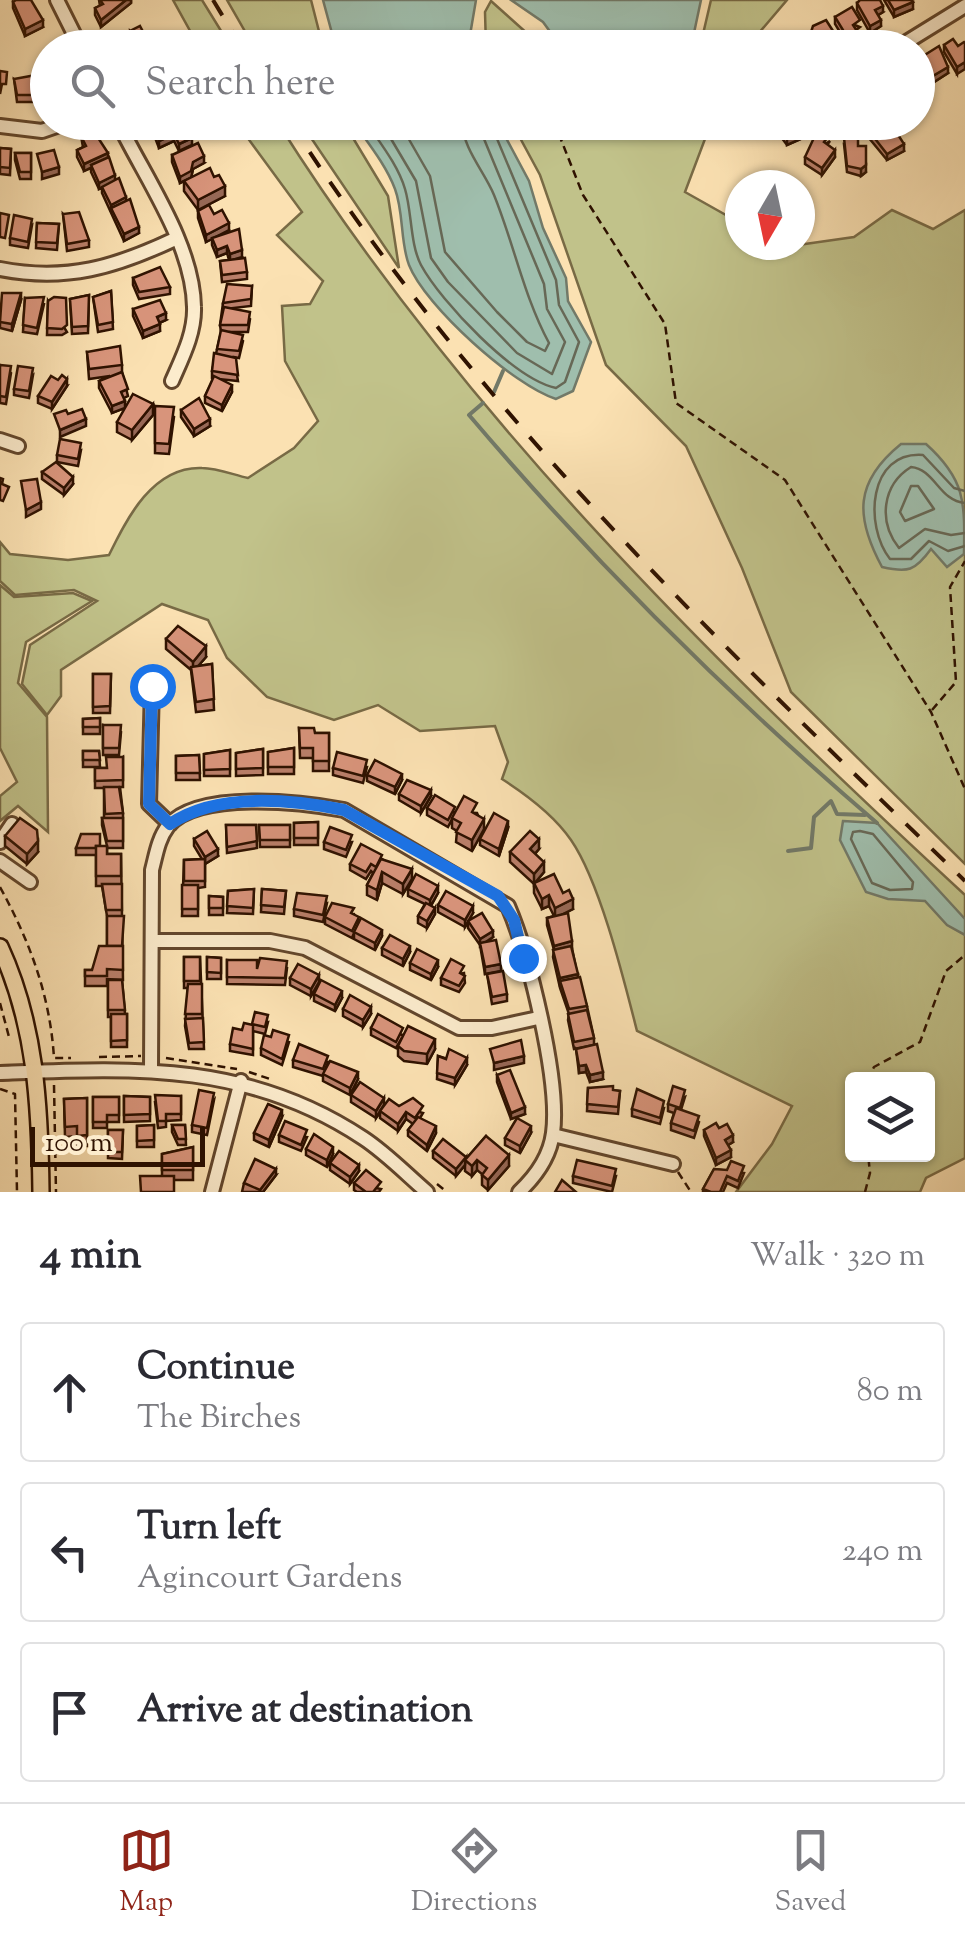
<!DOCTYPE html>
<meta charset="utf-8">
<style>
:root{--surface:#fff;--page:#f2f2f3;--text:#2b2b33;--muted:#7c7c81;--line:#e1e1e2;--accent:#8f2418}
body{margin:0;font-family:"Sorts Mill Goudy",serif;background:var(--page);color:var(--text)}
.controls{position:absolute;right:30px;bottom:30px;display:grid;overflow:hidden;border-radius:10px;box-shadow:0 2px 8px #0004}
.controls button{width:90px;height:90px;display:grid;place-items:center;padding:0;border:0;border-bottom:2px solid var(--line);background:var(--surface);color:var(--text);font:50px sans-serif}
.compass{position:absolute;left:725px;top:170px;width:90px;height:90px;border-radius:50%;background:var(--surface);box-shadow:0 2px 8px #0004;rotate:189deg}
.scale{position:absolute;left:30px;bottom:25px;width:175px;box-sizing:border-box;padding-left:10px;border:5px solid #2f1200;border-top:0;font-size:28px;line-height:35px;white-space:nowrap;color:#2f1200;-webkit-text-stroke:8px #fceccd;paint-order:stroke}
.stop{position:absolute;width:30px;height:30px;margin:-22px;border:8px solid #1a73e8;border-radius:50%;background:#fff}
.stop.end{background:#1a73e8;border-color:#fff;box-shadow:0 2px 10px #0008}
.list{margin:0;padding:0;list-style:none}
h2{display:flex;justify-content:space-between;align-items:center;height:130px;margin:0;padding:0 40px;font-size:42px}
h2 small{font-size:32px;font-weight:400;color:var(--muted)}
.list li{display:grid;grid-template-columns:65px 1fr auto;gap:30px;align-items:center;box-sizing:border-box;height:140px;margin:0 20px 20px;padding:0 20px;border:2px solid var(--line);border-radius:10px}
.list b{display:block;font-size:38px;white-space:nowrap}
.list p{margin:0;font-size:32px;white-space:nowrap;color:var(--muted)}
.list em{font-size:32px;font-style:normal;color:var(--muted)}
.icon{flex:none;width:55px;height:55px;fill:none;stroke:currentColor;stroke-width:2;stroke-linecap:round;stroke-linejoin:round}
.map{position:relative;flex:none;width:965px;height:1192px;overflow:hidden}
.search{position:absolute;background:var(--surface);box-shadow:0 2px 8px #0004;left:30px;right:30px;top:30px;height:110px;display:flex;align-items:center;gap:25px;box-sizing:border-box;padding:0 35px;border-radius:55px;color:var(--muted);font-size:38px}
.sheet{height:610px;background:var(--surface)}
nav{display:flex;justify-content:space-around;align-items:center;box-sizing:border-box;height:140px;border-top:2px solid var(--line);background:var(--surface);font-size:28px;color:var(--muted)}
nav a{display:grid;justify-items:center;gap:5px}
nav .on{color:var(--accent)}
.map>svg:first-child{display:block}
.green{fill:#c1c28a;stroke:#786a45;stroke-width:2.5;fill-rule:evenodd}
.water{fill:#9fbead;stroke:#727968;stroke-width:2.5}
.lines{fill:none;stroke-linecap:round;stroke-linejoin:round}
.shore{stroke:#676856;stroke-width:2.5}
.stream{stroke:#727968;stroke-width:4}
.minor-casing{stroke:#62462c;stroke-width:18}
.major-casing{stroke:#2f1200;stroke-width:20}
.path{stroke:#2f1200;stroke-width:2.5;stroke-dasharray:8 5;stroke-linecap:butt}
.minor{stroke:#fceccd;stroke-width:12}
.major{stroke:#fbe1b2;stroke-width:15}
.rail{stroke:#2f1200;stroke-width:4;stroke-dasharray:18 18;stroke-linecap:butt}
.wall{fill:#ba7f6a;stroke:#2f1200;stroke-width:2.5}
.shaded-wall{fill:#976856;stroke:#2f1200;stroke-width:2.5}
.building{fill:#d8947b;stroke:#2f1200;stroke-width:2.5}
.route{stroke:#1a73e8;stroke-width:12}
</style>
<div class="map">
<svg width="965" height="1192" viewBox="0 0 965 1192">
<rect width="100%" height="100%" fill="#fbe1b2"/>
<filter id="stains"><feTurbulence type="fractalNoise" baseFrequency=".002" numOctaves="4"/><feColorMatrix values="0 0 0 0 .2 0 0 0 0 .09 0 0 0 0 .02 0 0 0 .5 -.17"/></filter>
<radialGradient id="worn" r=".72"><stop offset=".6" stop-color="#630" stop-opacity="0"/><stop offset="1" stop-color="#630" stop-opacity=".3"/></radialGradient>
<g class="green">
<path d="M173 0H202L231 47H199Z"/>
<path d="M227 0H311L323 47H254Z"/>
<path d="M711 0H787L747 47H700Z"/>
<path d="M491 1 539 44 543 47H486L485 12Z"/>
<path d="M212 123H278C463 416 712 661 965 895V1158L926 1178 920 1192H736L772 1144 792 1106 637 1031C624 980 600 882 571 840 554 815 527 795 502 779L508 762 495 726 420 731 378 705 334 720 267 697 227 658 208 620 162 604 61 670V696L47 715 22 684 30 645 97 601 74 590 15 595 0 581V542L10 554 68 560 109 555C127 518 153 466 202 468 217 468 234 475 248 478L294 448 318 421 285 361 282 306 310 304 323 281 277 235 302 212 247 137ZM852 1080H928V1154H852Z"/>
<path d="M301 123H344L388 196 399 268Z"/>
<path d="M512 123H711L685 192 740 223V245L784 247 854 237 892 210 933 229 965 210V864L791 692 742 568 686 446 606 365 540 175Z"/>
<path d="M0 585 14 597 73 593 92 601 26 642 18 683 47 717 48 832 18 806 0 821V796L17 782 0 748Z"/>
</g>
<g class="water">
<path d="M323 0H476L468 47 336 48Z"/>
<path d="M511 0H701L691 47 562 48 543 22Z"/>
<path d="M354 123H498L529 181 543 228 566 278 568 301 591 342 573 391 556 399C514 386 425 306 409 265 400 242 404 213 395 189 386 165 368 143 354 123Z"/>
<path d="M901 444H926C965 479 965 501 964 554L947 567 931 549C915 571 908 573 882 567 855 517 854 482 901 444Z"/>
<path d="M843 821 877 823 965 919V935L947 925 925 901 888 899 866 892 840 840Z"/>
</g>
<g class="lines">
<g class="shore">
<path d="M366 122C380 143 398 165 405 189 412 212 410 244 421 265 441 302 514 379 556 388L565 382 579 342 559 305 556 280 490 122"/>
<path d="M381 122 416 181 431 258 448 282 517 353 552 374 565 342 547 309 544 284 477 122"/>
<path d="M399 122 430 176 445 252 497 312 527 342 545 351 549 343C524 297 514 244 494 195 484 171 463 149 462 122"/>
<path d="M911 486H918L934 509 905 521 900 512Z"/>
<path d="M965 491 954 488 923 455C868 451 864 526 890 559H911L929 541 948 551 965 546"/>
<path d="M965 503C939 501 935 469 911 467 882 485 878 522 899 548L925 529 951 535 965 533"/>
<path d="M860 831 873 834 913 882 912 889 890 890 872 883 851 839 853 832Z"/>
</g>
<g class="stream">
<path d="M494 392 503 371"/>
<path d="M483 403 469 415C593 561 731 698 877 823"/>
<path d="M788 851 811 848 814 817 831 801 837 814 865 815"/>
</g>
<defs>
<g id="minor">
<path d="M57 0 81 48"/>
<path d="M897 48 965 6"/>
<path d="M118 122C145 178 193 244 194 307 195 333 182 358 172 381"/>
<path d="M0 126 42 131 68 122"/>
<path d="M0 269C66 282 116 267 175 239"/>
<path d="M0 440 18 446"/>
<path d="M152 686 149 804 170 824"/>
<path d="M0 842 12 824"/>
<path d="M0 861 30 882"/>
<path d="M153 941H270L305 948 459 1028H492L538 1018"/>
<path d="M151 1069 152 870C156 855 158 839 168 826 198 790 302 802 344 810L508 906C529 955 560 1081 553 1133 550 1156 536 1176 519 1192"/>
<path d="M0 1073C132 1068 247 1061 363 1138 386 1153 406 1174 427 1192"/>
<path d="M553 1135 673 1164"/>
<path d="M212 1192 241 1081"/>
</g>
<path id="major" d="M0 947C36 1025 40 1107 41 1192"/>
</defs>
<use href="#minor" class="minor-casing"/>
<use href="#major" class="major-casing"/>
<g class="path">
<path d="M554 122 583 195 665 324 676 403 785 480 931 712 965 789"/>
<path d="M932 710 956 682 950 587 965 561"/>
<path d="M0 887C30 942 50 995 54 1058H71"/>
<path d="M0 1003 9 1037"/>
<path d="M99 1057 141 1056"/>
<path d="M166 1058 237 1069"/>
<path d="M249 1072 270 1079"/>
<path d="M867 1080 874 1067 920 1042 946 971 965 955"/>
<path d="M54 1085 56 1192"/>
<path d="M0 1089 15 1094 17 1192"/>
<path d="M678 1172 691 1192"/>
<path d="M437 1184 447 1192"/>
<path d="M865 1192 870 1173 868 1154"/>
</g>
<use href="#minor" class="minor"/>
<use href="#major" class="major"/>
<g class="rail">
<path d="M213 0 242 48"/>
<path d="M290 122C476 411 720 644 965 881"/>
</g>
</g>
<g class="wall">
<path d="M99 0H131V3L101 27 95 15V8L100 6Z"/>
<path d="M884 0H911L913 9 894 17Z"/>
<path d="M13 2 43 27 25 36 13 8Z"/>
<path d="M857 3 883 12 878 15 881 26 870 33 857 10Z"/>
<path d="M835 17 860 27 856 30 859 41 849 47 835 24Z"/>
<path d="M130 31 148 48H136L130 38Z"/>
<path d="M811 32 835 41 832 43 835 48H817L811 39Z"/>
<path d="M944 45 958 46 957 74 944 52Z"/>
<path d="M920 58 948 73 931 84 923 71 926 85 923 87 924 95Z"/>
<path d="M14 79 40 95V102H17Z"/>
<path d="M149 122H181L179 151 174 141 159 148Z"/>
<path d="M779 122H810L801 126 803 138 787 145 778 133Z"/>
<path d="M869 131 888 134 904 151 887 160 869 138Z"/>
<path d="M81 136 108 157 115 180 126 201 139 233 124 241 102 193V188L99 189 91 172V168L84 171 77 157V150L83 147Z"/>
<path d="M830 141 827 145 835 157 822 175 805 164V157Z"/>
<path d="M844 144 858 146 866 172 861 176 847 172Z"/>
<path d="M0 148 11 149 10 175 0 174Z"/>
<path d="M15 153H31V179H20L15 160Z"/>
<path d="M172 155 204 163 193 169 191 178 214 177 225 196 198 210 184 191V181L180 183 172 162Z"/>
<path d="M198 211 214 214 229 230 206 242 198 218Z"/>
<path d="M63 214 89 240V247L67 251Z"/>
<path d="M37 223 59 224 57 250 36 248Z"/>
<path d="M32 225 28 248 10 245V238Z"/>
<path d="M212 238 242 257 235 259 247 272V279L222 282 220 261 229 260 227 253 217 257 212 245Z"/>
<path d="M133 278 170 287V294L139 299 133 285Z"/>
<path d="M252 286 251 306 233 308 250 319 248 332H232L243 341 239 358 234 357 238 381 219 379 232 392 222 411 205 403V396L214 378H212V371L221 332 220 325 223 303Z"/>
<path d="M111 291 113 329 98 332 93 297Z"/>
<path d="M89 295 88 333 72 334 70 299Z"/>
<path d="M25 298 44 304 37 334 23 332Z"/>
<path d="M21 300 12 331 0 328V307Z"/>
<path d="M48 301 67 332 62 335H47Z"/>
<path d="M133 309 166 320 159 323 160 331 143 338 133 316Z"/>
<path d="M87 352 122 365V372L128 396 124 398 125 408 112 413 99 388V381L110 376 89 379Z"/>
<path d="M0 365 11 373 6 404 0 403Z"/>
<path d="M33 375 29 398 14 395V389Z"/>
<path d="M67 386 52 409 38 403V396Z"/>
<path d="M155 406 174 417 169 454 155 453Z"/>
<path d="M181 410 210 426 194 436 181 417Z"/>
<path d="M153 415 132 440 117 432V422Z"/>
<path d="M81 450 78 466 57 462V455Z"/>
<path d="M42 472 73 484 64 495 42 479Z"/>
<path d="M166 639 206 657 198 666 212 664 214 710 196 712 191 670 166 649Z"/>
<path d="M93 674H111L110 713H93Z"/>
<path d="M100 718V734H83V719Z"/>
<path d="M103 725 121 732 119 755H103Z"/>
<path d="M299 728 315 733H329V771H313V758H300Z"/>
<path d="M294 748V774H268V752Z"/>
<path d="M263 749V775L236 776V753Z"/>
<path d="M230 750V776H204V754Z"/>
<path d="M83 751H99L100 767H83Z"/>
<path d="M199 755 200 780H176V756Z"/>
<path d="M123 757V787H120L123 813V848H107V854H121L123 980 107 979V986H85V970H92L107 946V916L102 886H96V855H76V848L107 846 102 825V818H104V788H95V768H107Z"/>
<path d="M367 767 363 783 333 775V768Z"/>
<path d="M367 775 402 780 395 794 367 781Z"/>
<path d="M399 794 431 796 421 813 399 800Z"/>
<path d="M427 808 455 812 477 813 484 829 472 851 456 842 457 831 452 828V819L448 827 427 815Z"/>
<path d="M318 822V845H294V823Z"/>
<path d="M226 825H256L257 848 227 853Z"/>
<path d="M259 825H290V847H260Z"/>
<path d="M508 828 499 856 480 845V839Z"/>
<path d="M5 836 38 852 27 864 5 846Z"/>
<path d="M194 839 218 856 205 864V887L198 888V916H182L184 860 202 859 194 846Z"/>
<path d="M324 842H352L346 857 324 849Z"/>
<path d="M539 849 535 854 544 872 534 884 510 862V852Z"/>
<path d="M382 859 412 879 403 894 382 883 377 900 367 895V885L373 873 371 871 366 879 350 870V864Z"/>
<path d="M534 883 563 893 573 909 565 913 578 978 587 1006 594 1038V1045L574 1049 568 1020 569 1014 560 988 553 957 554 950 547 925V918L554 916 549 906 542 909 534 893Z"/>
<path d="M254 889 253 914 227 913 228 891Z"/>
<path d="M262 889 286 891 284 914 261 912Z"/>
<path d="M408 889 438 893 431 906 435 914 427 928 418 923V916L425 904 408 896Z"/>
<path d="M209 896 223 897V915H209Z"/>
<path d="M327 903 323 922 294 916V909Z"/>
<path d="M438 905 473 913 468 921 493 937 485 943 501 971 485 974 480 945 468 928V921L465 927 438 912Z"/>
<path d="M354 914 359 923 382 936 375 950 354 939V933L352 938 325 924V917Z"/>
<path d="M382 948 410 952 403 966 382 955Z"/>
<path d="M184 957H200L204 1049H189L185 1026 188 988H184Z"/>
<path d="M207 957 221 958V979H207Z"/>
<path d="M227 960 287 968 285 985 227 984Z"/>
<path d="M410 963 438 967 431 980 410 970Z"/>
<path d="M464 973 465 983 459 992 441 985V978Z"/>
<path d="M487 974 507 994V1001L492 1004Z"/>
<path d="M290 978 319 982 311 996 290 985Z"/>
<path d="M108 980H122L125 1014H127V1047H111V1017H108Z"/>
<path d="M314 994 342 998 335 1011 314 1001Z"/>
<path d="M343 1009 371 1014 363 1027 343 1016Z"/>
<path d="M268 1022 265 1034 253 1031V1055L230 1051V1044L252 1025Z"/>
<path d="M371 1028 403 1035 435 1049 427 1064 404 1061 398 1056V1046L402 1038 396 1048 371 1035Z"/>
<path d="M271 1037 289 1042 282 1065 261 1055V1048Z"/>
<path d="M576 1049 603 1079 590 1082 586 1072 579 1073Z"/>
<path d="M438 1056 467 1065 455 1085 437 1079Z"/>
<path d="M293 1060 328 1062 325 1070 358 1079 350 1095 323 1081V1076L293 1067Z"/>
<path d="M497 1075 525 1114 511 1119 497 1082Z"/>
<path d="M588 1088 620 1091 618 1114 587 1111Z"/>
<path d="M351 1095 384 1105 399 1106 423 1113 420 1118 436 1133 427 1151 408 1136V1130L413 1124 406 1119 398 1131 380 1118V1112L376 1118 351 1102Z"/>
<path d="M124 1096 150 1097V1121L124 1122Z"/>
<path d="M181 1096V1120L166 1121V1127L158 1128 155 1102Z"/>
<path d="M93 1097H119V1122H107V1128H93Z"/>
<path d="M685 1097 681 1110 699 1122 694 1138 671 1130V1123L674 1113 668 1111V1104Z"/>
<path d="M87 1098V1146H77V1136L65 1137 64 1099Z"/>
<path d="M214 1100 207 1135 192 1132V1125Z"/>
<path d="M664 1108 660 1124 632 1116V1109Z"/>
<path d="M282 1117 269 1147 254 1140V1133Z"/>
<path d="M154 1125V1147H137V1126Z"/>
<path d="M172 1125H185L186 1145H178L172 1132Z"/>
<path d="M719 1128 733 1142 728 1145 731 1157 716 1165 704 1136V1130Z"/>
<path d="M108 1130H123L122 1159 108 1158Z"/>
<path d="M531 1133 520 1153 505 1145V1138Z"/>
<path d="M279 1135 307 1137 301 1151 279 1142Z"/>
<path d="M486 1136 509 1166 488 1190 482 1185V1174L477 1170 472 1176 465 1171V1165L456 1176 433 1158V1151L466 1159Z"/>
<path d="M193 1147V1180H174L162 1176V1154Z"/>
<path d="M306 1149 333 1154 327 1167 306 1155Z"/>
<path d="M330 1163 359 1171 350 1184 330 1170Z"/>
<path d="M714 1169 744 1173 738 1188 727 1183 723 1192H703V1189Z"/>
<path d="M276 1175 263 1192H242L244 1183Z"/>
<path d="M573 1176H616L612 1192 573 1183Z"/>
<path d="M354 1183 381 1189 379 1192H357L354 1190Z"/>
</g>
<g class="shaded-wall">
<path d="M126 0H131V3L101 27V20Z"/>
<path d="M913 2V9L894 17V10Z"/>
<path d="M883 6V12L875 17V10Z"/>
<path d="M43 20V27L25 36V29Z"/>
<path d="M881 20V26L870 33V26Z"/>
<path d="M859 34V41L849 47V40Z"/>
<path d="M965 62V69L957 74V67Z"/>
<path d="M948 67V73L931 84V77Z"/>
<path d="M924 89V95L918 99V93Z"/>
<path d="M803 132V138L787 145V138Z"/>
<path d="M174 134V141L159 148V141Z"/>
<path d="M192 138V145L179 151V144Z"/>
<path d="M904 144V151L887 160V154Z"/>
<path d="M835 150V157L822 175V168Z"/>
<path d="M108 153V159L84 171V164Z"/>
<path d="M204 156V163L193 169 191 178 180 183V177L193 162Z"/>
<path d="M866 165V172L861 176V169Z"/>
<path d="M59 167V174L42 179V172Z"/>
<path d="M115 175V182L99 189V183Z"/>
<path d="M225 186V196L198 210V200Z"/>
<path d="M126 197V203L111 208V212V205Z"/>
<path d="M229 223V230L206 242V235Z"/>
<path d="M139 227V233L124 241V234Z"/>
<path d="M227 246V253L217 257V250Z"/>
<path d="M242 250V257L230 261V254Z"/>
<path d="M21 293V300L12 331V324Z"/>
<path d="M166 313V320L157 324V317Z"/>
<path d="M160 324V331L143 338V331Z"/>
<path d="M67 379V386L52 409V402Z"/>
<path d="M232 385V392L222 411V405Z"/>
<path d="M125 401V408L112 413V406Z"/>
<path d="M153 404V415L132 440V430Z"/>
<path d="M86 419V426L60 437V430Z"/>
<path d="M210 419V426L194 436V429Z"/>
<path d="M73 477V484L64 495V488Z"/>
<path d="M41 502V509L26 517V510Z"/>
<path d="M206 646V657L193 672V662Z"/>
<path d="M402 774V780L395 794V787Z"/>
<path d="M431 790V796L421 813V806Z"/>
<path d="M484 819V829L472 851V840Z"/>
<path d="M508 821V828L499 856V849Z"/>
<path d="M539 839V849L530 859V849Z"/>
<path d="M38 841V852L27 864V854Z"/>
<path d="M218 849V856L205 864V857Z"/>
<path d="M544 862V872L534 884V874Z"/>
<path d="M412 869V879L403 894V884Z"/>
<path d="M382 872V883L377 900V890Z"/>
<path d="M438 886V893L430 907V900Z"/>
<path d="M549 895V906L542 909V899Z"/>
<path d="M573 899V909L555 918V908Z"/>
<path d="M473 906V913L465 927V920Z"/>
<path d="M435 908V914L427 928V921Z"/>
<path d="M382 930V936L375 950V943Z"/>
<path d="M493 931V937L480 946V939Z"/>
<path d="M572 941V948L554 952V946Z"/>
<path d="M410 946V952L403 966V959Z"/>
<path d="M438 960V967L431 980V974Z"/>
<path d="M501 964V971L485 974V967Z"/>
<path d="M578 974V980L560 985V978Z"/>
<path d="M319 975V982L311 996V989Z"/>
<path d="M342 991V998L335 1011V1005Z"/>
<path d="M371 1007V1014L363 1027V1020Z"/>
<path d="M435 1039V1049L427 1064V1054Z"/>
<path d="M524 1056V1063L494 1070V1063Z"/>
<path d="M467 1058V1065L455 1085V1078Z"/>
<path d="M586 1065V1072L579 1073V1066Z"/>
<path d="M358 1072V1079L350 1095V1088Z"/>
<path d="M603 1072V1079L590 1082V1075Z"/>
<path d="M384 1098V1105L376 1118V1111Z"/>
<path d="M525 1107V1114L511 1119V1113Z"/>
<path d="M282 1110V1117L269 1147V1140Z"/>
<path d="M406 1112V1119L398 1131V1124Z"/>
<path d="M436 1126V1133L427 1151V1145Z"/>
<path d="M531 1126V1133L520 1153V1146Z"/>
<path d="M733 1135V1142L725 1147V1140Z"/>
<path d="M333 1147V1154L327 1167V1160Z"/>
<path d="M731 1150V1157L716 1165V1158Z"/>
<path d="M509 1155V1166L488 1190V1180Z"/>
<path d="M466 1157 465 1165 456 1176V1169Z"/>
<path d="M477 1160V1170L472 1176V1166Z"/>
<path d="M359 1165V1171L350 1184V1177Z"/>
<path d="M276 1169V1175L263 1192H260V1190Z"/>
</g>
<g class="building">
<path d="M16 0H31L43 20 25 29 13 2Z"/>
<path d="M100 0H126L101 20 95 8 103 4Z"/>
<path d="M860 0H880L883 6 875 10 881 20 870 26 857 3Z"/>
<path d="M888 0H911L913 2 894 10Z"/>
<path d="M852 7 860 20 853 25 859 34 849 40 835 17Z"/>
<path d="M826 20 835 34 829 39 835 47 833 48H822L811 32 813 26Z"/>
<path d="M140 26 148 41 139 46 130 31Z"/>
<path d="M953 39 958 46 964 42 965 43V62L957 67 944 45Z"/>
<path d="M939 46 948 67 931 77 920 58Z"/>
<path d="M918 60 926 78 920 82 924 89 918 93Z"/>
<path d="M0 71 7 72 6 84H2L0 94Z"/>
<path d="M48 71V98L46 99 40 72Z"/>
<path d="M36 75 40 95H17L14 79Z"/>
<path d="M164 122H181L192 138 179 144 174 134 159 141 153 128Z"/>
<path d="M779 122H800L803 132 787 138 778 126Z"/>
<path d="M882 124 888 134 895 130 904 144 887 154 869 131Z"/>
<path d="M819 127 830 134 824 142 835 150 822 168 805 157Z"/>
<path d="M93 130 108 153 84 164 77 150 86 146 81 136Z"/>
<path d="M858 137V146H866V165L861 169 847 166 844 138Z"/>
<path d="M198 143 204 156 193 162 191 171 180 177 172 155Z"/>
<path d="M0 148 11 149 10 168 0 167Z"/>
<path d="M54 150 59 167 42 172 37 154Z"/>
<path d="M15 153H31V172H20Z"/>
<path d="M109 157 115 175 99 183 91 165Z"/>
<path d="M210 168 214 177 219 175 225 186 198 200 184 181Z"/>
<path d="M119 178 126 197 111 205 102 187Z"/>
<path d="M130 199 139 227 124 234 111 208Z"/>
<path d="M209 205 214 214 222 210 229 223 206 235 198 211Z"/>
<path d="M79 212 89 240 67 244 63 214Z"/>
<path d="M0 213 9 215 5 238 0 237Z"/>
<path d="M14 215 32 219 28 242 10 238Z"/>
<path d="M37 223 59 224 57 243 36 242Z"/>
<path d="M239 229 242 250 230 254 227 246 217 250 212 238Z"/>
<path d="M245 258 247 272 222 275 220 261Z"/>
<path d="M160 267 170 287 139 292 133 278Z"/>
<path d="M227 284 252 286 251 299 223 303Z"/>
<path d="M111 291 113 322 98 325 93 297Z"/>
<path d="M2 293H21L12 324 0 322Z"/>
<path d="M89 295 88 326 72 327 70 299Z"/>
<path d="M44 297 37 328 23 325 25 298Z"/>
<path d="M54 297 66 298 67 325 62 329 47 328 48 301Z"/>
<path d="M160 300 166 313 157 317 160 324 143 331 133 309Z"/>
<path d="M224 307 250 312 248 325H220Z"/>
<path d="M221 330 243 335 239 351 217 349Z"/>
<path d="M120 346 122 365 89 369 87 352Z"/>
<path d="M214 353 236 358 238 375 212 371Z"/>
<path d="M0 365 11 366 6 397 0 396Z"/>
<path d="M18 366 33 368 29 391 14 389Z"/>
<path d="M122 372 128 389 121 392 125 401 112 406 99 381Z"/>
<path d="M62 375 67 379 52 402 38 396 51 376 58 380Z"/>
<path d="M214 376 232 385 222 405 205 396Z"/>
<path d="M133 394 153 404 132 430 117 422Z"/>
<path d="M199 398 210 419 194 429 181 410Z"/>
<path d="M155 406 174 407 169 444 155 443Z"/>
<path d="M82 409 86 419 60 430 54 414 66 410 68 414Z"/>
<path d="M60 439 81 443 78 459 57 455Z"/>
<path d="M56 462 73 477 64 488 42 472Z"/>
<path d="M0 478 3 479 2 484 9 487 3 501 0 500Z"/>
<path d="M37 479 41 502 26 510 21 481Z"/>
<path d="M178 626 206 646 193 662 166 639Z"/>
<path d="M212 664 214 699 196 702 191 667Z"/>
<path d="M93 674H111L110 706 93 707Z"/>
<path d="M100 718V727H83V719Z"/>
<path d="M103 725H121L119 748H103Z"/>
<path d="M299 728H314L315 733H329V761H313V748H300Z"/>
<path d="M294 748V767H268V752Z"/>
<path d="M263 749V768L236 769V753Z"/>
<path d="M230 750V769L204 770V754Z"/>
<path d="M83 751H99L100 760H83Z"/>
<path d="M337 752 367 760 363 776 333 768Z"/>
<path d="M199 755 200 773H176V756Z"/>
<path d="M106 757H123V780L95 781V768H107Z"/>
<path d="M375 760 402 774 395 787 367 775Z"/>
<path d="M407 780 431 790 421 806 399 794Z"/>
<path d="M104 787H119L123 813 105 814Z"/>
<path d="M435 795 455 807 448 820 427 808Z"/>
<path d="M464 796 477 803 472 812 484 819 472 840 456 832 461 823 452 818Z"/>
<path d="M494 813 508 821 499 849 480 839Z"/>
<path d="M20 818 37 830 38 841 27 854 5 836Z"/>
<path d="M102 818H123V841H107Z"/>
<path d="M318 822V838H294V823Z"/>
<path d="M226 825H256L257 841 227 847Z"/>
<path d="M259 825H290V840H260Z"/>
<path d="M330 827 352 835 346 850 324 842Z"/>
<path d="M207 831 218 849 205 857 194 839Z"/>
<path d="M530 831 539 839 530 849 544 862 534 874 510 852Z"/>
<path d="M81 834H100V846H96V848H76Z"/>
<path d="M361 844 382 855 376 867 371 864 366 872 350 864Z"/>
<path d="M96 846H107V854H121V876H96Z"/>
<path d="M205 859V881H184V860Z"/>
<path d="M381 859 412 869 403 884 382 872 377 890 367 885Z"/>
<path d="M416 874 438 886 430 900 408 889Z"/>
<path d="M554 874 563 893 569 890 573 899 555 908 549 895 542 899 534 883Z"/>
<path d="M102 884H122V910H106Z"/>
<rect x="182" y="885" width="16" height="24"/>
<path d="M254 889 253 908 227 906 228 891Z"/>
<path d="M262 889 286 891 284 907 261 905Z"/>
<path d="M446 891 473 906 465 920 438 905Z"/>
<path d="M297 893 327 896 323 915 294 909Z"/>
<path d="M209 896 223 897V908H209Z"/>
<path d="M332 903 354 908 351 913 359 917 352 931 325 917Z"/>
<path d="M426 903 435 908 427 921 418 916Z"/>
<path d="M482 913 493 931 480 939 468 921Z"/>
<path d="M568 913 572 941 554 946 547 918Z"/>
<path d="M107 916H124L122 946H107Z"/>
<path d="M361 918 382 930 375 943 354 932Z"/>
<path d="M390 935 410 946 403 959 382 948Z"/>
<path d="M496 940 501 964 485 967 480 943Z"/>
<path d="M99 946H123V970L107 969V976H85V970H92Z"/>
<path d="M571 946 578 974 560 978 553 950Z"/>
<path d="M417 949 438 960 431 974 410 963Z"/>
<rect x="184" y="957" width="16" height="24"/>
<path d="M207 957 221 958V973L207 972Z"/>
<path d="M260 958 287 961 285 978 227 977V960H257V969Z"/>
<path d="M451 959 464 966 460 973 465 976 459 986 441 978Z"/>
<path d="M298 964 319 975 311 989 290 978Z"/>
<path d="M503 971 507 994 492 997 487 974Z"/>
<path d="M580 977 587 1006 569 1009 560 981Z"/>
<path d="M108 980H122L125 1010H108Z"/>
<path d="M321 980 342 991 335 1005 314 994Z"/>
<path d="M188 984H202V1014H185Z"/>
<path d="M350 995 371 1007 363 1020 343 1009Z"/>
<path d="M587 1010 594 1038 574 1042 568 1014Z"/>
<path d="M255 1012 268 1015 265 1027 252 1024Z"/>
<path d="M111 1014H127V1040L111 1041Z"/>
<path d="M378 1014 403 1028 396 1042 371 1028Z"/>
<path d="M203 1018 204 1042 189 1043 185 1019Z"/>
<path d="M244 1023 253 1025V1049L230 1044 233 1028 242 1030Z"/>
<path d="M408 1026 435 1039 427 1054 404 1051 398 1046Z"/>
<path d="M273 1030 289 1035 282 1059 261 1048 264 1035 271 1037Z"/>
<path d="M521 1040 524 1056 494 1063 490 1049Z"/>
<path d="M299 1044 328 1056 323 1069 293 1060Z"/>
<path d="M597 1044 603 1072 590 1075 586 1065 579 1066 576 1049Z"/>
<path d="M449 1049 467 1058 455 1078 437 1073 438 1056 446 1059Z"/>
<path d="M330 1061 358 1072 350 1088 323 1074Z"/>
<path d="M510 1070 525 1107 511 1113 497 1075Z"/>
<path d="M360 1082 384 1098 376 1111 351 1095Z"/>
<path d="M613 1086V1090L620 1091 618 1107 587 1104 588 1088Z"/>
<path d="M673 1086 685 1090 680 1108 668 1104Z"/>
<path d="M637 1089 664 1101 660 1118 632 1109Z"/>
<path d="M199 1090 214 1093 207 1128 192 1125Z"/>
<path d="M155 1095 181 1096V1114H166V1121H158Z"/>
<path d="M124 1096 150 1097V1114L124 1115Z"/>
<path d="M93 1097H119V1115H107V1122H93Z"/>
<path d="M87 1098V1135L77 1136V1126L65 1127 64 1099Z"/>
<path d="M413 1098 423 1106 415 1118 406 1112 398 1124 380 1111 389 1099 399 1106Z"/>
<path d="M268 1104 282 1110 269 1140 254 1133Z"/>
<path d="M676 1108 699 1116 694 1131 671 1123Z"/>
<path d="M418 1117 436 1126 427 1145 408 1130Z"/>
<path d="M517 1118 531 1126 520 1146 505 1138Z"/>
<path d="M285 1121 307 1130 301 1145 279 1135Z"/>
<path d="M716 1123 719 1128 727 1124 733 1135 725 1140 731 1150 716 1158 704 1130Z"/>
<path d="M154 1125V1140L137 1141V1126Z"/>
<path d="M172 1125H185L186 1139H178Z"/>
<path d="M108 1130H123L122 1152H108Z"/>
<path d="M314 1134 333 1147 327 1160 306 1149Z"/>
<path d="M486 1136 509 1155 488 1180 482 1175 487 1168 477 1160 472 1166 465 1160Z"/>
<path d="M443 1139 466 1157 456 1169 433 1151Z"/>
<path d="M193 1147V1170H162V1154Z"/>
<path d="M339 1151 359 1165 350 1177 330 1163Z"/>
<path d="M255 1159 276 1169 260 1190 244 1183Z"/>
<path d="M577 1160 616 1169 612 1186 573 1176Z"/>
<path d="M731 1161 744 1166 738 1181 727 1176 720 1192H711L703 1189 714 1169 727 1170Z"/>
<path d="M366 1170 381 1182 373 1192H366L354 1183Z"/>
<path d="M140 1176H174V1192H141Z"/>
<path d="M562 1180 576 1192H555Z"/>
</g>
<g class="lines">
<path class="route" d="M152 686 149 804 170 824C217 792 289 799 344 810L498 896 514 920 523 958"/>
</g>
<rect width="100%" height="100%" filter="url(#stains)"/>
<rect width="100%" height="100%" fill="url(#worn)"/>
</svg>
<div class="controls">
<button><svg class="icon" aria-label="layers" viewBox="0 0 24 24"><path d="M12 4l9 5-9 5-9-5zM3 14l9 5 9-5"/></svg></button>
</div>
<svg class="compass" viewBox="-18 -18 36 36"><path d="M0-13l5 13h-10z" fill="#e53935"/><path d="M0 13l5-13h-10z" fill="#7c7c81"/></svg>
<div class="scale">100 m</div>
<div class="stop" style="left:152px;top:686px"></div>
<div class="stop end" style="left:523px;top:958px"></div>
<div class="search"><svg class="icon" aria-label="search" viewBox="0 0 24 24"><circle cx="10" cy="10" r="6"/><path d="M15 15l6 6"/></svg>Search here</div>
</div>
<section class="sheet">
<h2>4 min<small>Walk · 320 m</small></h2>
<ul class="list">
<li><svg class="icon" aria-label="ahead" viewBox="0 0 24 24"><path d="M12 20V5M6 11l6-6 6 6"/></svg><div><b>Continue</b><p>The Birches</p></div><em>80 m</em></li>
<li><svg class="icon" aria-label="left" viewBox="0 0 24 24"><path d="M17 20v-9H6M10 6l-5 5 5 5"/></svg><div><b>Turn left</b><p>Agincourt Gardens</p></div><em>240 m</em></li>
<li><svg class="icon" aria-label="arrive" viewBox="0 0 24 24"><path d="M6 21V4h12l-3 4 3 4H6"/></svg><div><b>Arrive at destination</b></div></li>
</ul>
</section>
<nav>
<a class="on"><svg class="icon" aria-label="map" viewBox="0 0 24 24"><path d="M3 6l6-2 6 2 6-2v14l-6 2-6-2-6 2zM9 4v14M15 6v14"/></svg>Map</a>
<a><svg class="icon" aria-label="directions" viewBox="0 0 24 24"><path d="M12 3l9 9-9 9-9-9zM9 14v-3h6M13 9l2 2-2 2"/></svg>Directions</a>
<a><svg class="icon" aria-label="saved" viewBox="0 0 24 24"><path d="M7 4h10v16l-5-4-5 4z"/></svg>Saved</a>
</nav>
